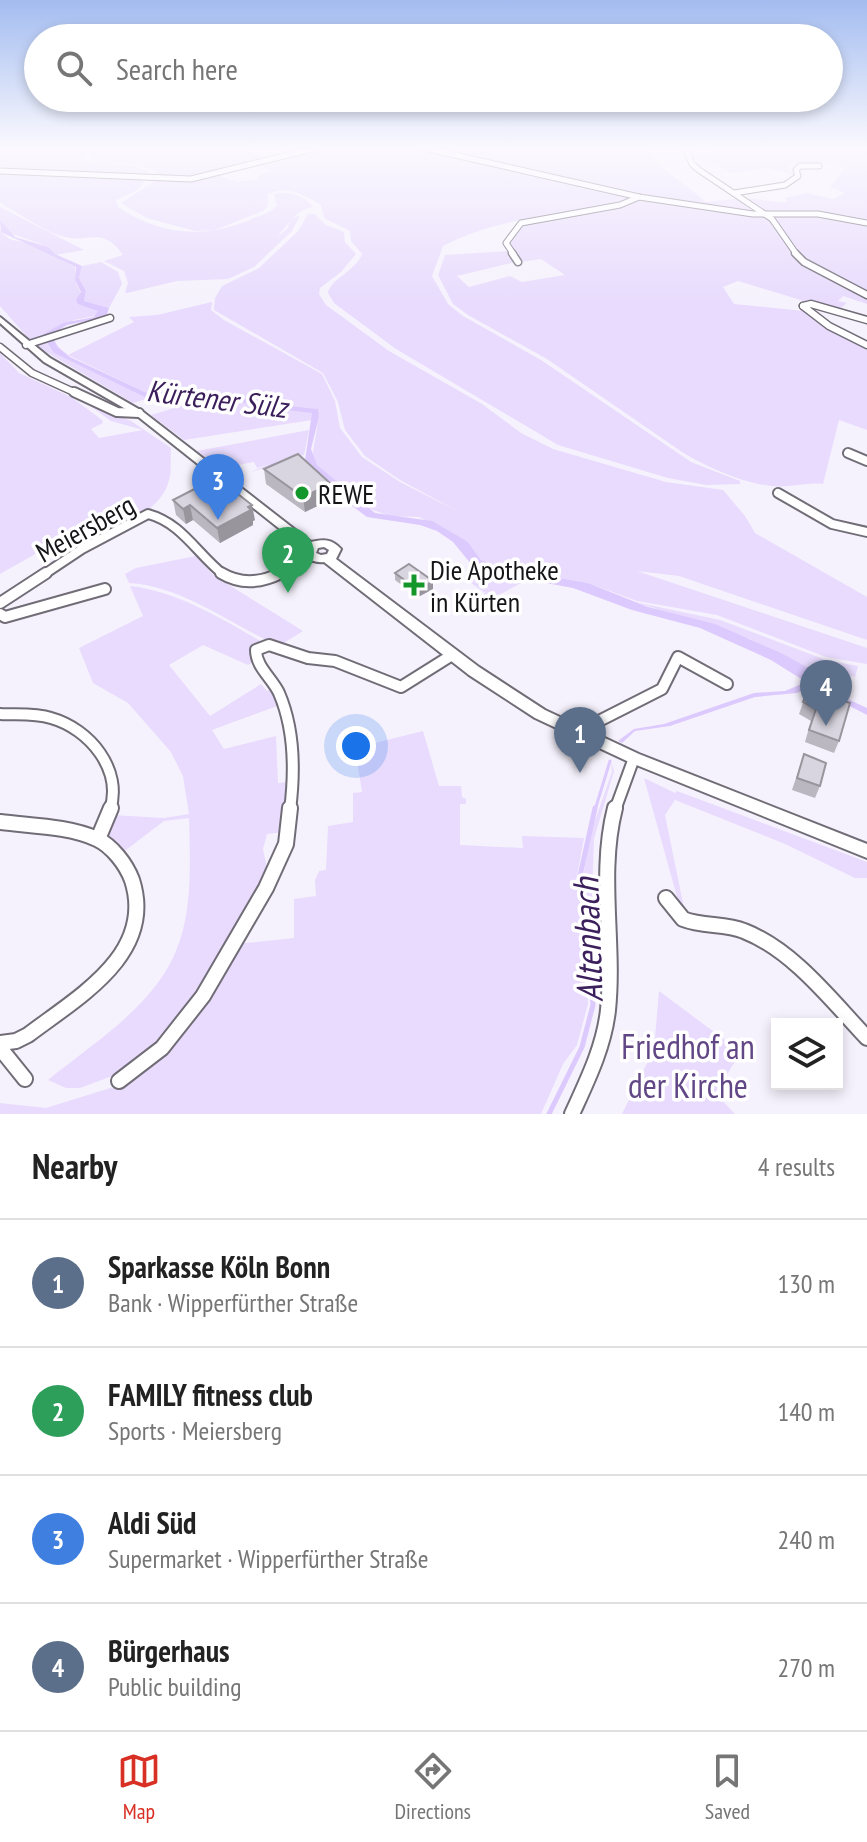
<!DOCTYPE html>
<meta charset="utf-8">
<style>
:root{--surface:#fff;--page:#f2f2f2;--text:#222;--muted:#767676;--line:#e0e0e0;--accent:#d93025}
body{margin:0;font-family:"PT Sans Narrow",sans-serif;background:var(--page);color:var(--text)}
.controls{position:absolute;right:24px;bottom:24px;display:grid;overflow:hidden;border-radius:0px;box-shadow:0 4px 12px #0003}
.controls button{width:72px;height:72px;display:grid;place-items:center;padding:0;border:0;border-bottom:2px solid var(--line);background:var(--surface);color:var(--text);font:40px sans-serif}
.you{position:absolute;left:356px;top:746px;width:28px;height:28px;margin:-20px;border:6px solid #fff;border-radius:50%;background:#1a73e8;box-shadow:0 0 0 12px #1a73e833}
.badge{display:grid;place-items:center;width:52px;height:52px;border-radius:50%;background:var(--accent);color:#fff;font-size:26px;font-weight:700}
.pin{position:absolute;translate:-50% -66px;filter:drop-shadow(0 2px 4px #0008)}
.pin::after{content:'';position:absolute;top:42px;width:28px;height:24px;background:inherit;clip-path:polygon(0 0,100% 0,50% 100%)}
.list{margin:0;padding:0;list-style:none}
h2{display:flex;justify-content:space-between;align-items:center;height:104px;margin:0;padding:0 32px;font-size:34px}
h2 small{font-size:26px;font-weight:400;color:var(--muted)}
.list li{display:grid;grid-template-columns:52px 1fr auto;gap:24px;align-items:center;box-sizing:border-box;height:128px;padding:0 32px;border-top:2px solid var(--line)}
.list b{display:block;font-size:30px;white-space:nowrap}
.list p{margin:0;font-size:26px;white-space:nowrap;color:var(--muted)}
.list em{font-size:26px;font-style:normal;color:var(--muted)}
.icon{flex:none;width:44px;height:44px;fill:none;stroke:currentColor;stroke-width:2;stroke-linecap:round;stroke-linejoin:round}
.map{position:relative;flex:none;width:867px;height:1114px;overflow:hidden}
.search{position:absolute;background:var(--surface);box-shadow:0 4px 12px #0003;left:24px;right:24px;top:24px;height:88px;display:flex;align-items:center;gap:20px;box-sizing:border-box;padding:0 28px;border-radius:44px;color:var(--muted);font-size:30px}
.sheet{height:616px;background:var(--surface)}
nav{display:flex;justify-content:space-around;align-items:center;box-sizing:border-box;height:112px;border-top:2px solid var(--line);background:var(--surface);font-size:22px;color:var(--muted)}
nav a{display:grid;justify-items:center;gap:4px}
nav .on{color:var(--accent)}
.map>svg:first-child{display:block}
.green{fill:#e8dbfd}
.water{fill:#dcc9fd}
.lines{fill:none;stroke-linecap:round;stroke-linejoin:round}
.stream-far1{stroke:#dcc9fd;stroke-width:3}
.stream{stroke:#dcc9fd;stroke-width:5}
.minor-far4-casing{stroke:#716d77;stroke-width:7}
.minor-far3-casing{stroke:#716d77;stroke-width:9}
.minor-far2-casing{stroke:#716d77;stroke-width:12}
.minor-far1-casing{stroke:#716d77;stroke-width:14}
.minor-casing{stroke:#716d77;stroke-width:18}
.major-casing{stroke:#716d77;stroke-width:4}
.minor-far4{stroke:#fff;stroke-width:5}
.minor-far3{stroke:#fff;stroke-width:6}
.minor-far2{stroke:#fff;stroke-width:8}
.minor-far1{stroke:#fff;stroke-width:10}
.minor{stroke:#fff;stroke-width:14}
.major{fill:#fff;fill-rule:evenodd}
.wall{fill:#bbb7c1}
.shaded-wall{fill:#98959d}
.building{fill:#d9d5e0;stroke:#98959d;stroke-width:2}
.poi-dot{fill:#13972b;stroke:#fff;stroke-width:3}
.labels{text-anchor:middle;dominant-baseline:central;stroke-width:7;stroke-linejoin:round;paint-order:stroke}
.poi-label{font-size:28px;fill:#151417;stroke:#fff;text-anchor:start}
.street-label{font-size:28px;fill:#151417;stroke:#fff}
.water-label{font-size:30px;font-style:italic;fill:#3c205c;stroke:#fff}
.near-park-label{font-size:34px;fill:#624786;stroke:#fff}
.near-water-label{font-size:36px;font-style:italic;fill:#3c205c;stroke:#fff}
</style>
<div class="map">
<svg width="867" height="1114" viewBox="0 0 867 1114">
<rect width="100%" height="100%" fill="#f6f2fd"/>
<g class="green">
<path d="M0 147H86V161L136 166 150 172 151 175 0 169Z"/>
<path d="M91 147H240L264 158C230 172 194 180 156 175L155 171 136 164 91 160Z"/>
<path d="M327 147 431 150 424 147H638L648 150C661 171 690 187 706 202L736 199 755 213 752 215 770 219 799 260 867 297V304L843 296 838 301 847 303 837 311 738 281 723 287 734 304 804 311 835 334 867 348V430L839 420 823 484C806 482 789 488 772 486 742 483 707 467 682 452L547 359 468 315 453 304 438 275 445 255 508 251 515 262 457 276 469 287 510 276 522 282 565 275 541 259 520 262 508 243 520 224 646 198 635 195 640 192 628 193 635 197C615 207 591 207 568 211 527 218 480 226 443 246L432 276 448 304 463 316 541 360 691 462 740 481V484L706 485 668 478 558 445 396 349 334 303 328 293C331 278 355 272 362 254L351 241 350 231 324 218 321 205C304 195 287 185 268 194V206L263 211 215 230 195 231 147 218 121 203 156 180H191L217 175 237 182 258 179 259 175 271 171 256 164 287 154Z"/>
<path d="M713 147H827L841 150 867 148V222L835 216 765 212 743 199C760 198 772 203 788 202L785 198 807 193 833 199 845 193 830 187 846 167 831 166 845 163H794L786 168 796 175 768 168 732 173 705 159 693 160 691 154 717 153Z"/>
<path d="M0 172 142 180 144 182 139 189 116 200 118 207C159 235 205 239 249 220 259 216 269 213 277 206L274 194C287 190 304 195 313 207 294 211 290 223 277 237L287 229 291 219 300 215 292 231 254 267 228 279 177 281 127 293 125 292 128 283 124 271 104 261 123 255C102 226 91 243 65 237 46 233 24 216 7 207L0 202Z"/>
<path d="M0 207 84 250 56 255 41 244 9 233 0 220Z"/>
<path d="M308 214H315L326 225 344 232 345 242 356 254 341 272 320 288 319 294 326 305 389 351 482 404 521 433 553 449 666 482 723 490 745 516 755 533 867 597V640L679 576 637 571 867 648V664L826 657 717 615 637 601 588 583 503 568 481 560 468 542 419 517 390 516 362 506 317 465 312 457 319 417 317 409 272 404 221 393H147L68 355 134 322 129 317 157 315 212 302 211 310 224 320 322 374 335 401 340 428 362 457 400 482 461 513 400 480 365 456 345 430 338 402 323 373 214 310 215 298 222 286 259 268 298 231Z"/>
<path d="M771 215 821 216 867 224V293L807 262Z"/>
<path d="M0 231 9 239 30 244 75 267 76 283 81 293 77 300 98 311 99 315 74 320 44 339 30 340 0 306Z"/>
<path d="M101 262 118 272 122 284 109 308 84 301 86 291 79 278 82 266Z"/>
<path d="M46 341 54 353 150 398 133 403 36 346Z"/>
<path d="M0 353 19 373 71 397 102 420 103 423 91 429 99 438 143 430 111 421 85 402 131 421 171 448C170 459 172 470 169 480 162 511 123 523 99 538L86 530 60 540 0 574Z"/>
<path d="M214 396 270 408 309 411 314 415 312 420 184 440 151 415Z"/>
<path d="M309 430 304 455 257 468 254 462 221 468 197 451Z"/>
<path d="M196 556 213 575 303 631 279 646C231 625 183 586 129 583L125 574 136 568Z"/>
<path d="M476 570 525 581 493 598 482 609 474 603 485 593 464 578Z"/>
<path d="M130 586C177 591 224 620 264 643L255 661 248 665 203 645 169 665 210 716 261 684 267 691 274 688 280 705 212 730 224 749 276 736 278 783 289 782 284 832 267 834 263 849 268 873 185 1013 159 1045 123 1072 80 1088H66L48 1080C93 1043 153 1007 176 951 193 911 190 860 189 818L164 821 122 853 105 840 112 815 164 818 189 814 183 776 171 752 128 703 93 683 79 648 143 616Z"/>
<path d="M635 602 720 620 826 660 858 666 855 677 847 674 840 696 810 669 750 639Z"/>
<path d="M423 731 439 786H461L462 797 466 799V804H460V845L523 848 522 836 584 838 577 876 583 905 588 1004 577 1045 563 1064 541 1114H0V1103L46 1108 120 1085 165 1052 236 944 294 938V899L316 896 315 880 319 871 326 870 328 826 353 822V793L362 792 355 748Z"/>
<path d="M611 762 614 771 594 839 592 894 597 921 596 963 583 877 591 832 612 772Z"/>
<path d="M644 778 675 793 677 791 867 862V878H855L785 844 675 800 665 815 685 913 679 904Z"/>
<path d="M659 991 741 1052 715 1093 735 1114H622L654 1049Z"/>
</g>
<path class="water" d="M0 220 15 237 48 247 55 254 82 266 79 278 86 291 84 301 109 308 106 317 67 325 51 335 58 347 70 357 147 393H221L272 404 318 409 319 417 311 449 317 465 375 513 432 521 468 542 481 560 503 568 588 583 648 607 715 624 783 654 810 669 839 695 867 708V715L811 686 797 693 755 697 670 726 635 731 622 743 618 741 634 729 664 724 754 693 785 691 806 682 771 660 700 628 632 610 573 588 476 570 453 542 437 531 420 525 367 517 328 488C326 481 322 478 316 473 293 451 277 462 251 472L291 459 305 460 312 413 270 408 210 396 145 397 54 353 42 335 63 323 94 317 98 311 78 304 76 300 81 292 75 280 76 267 1 232Z"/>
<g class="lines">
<path class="stream-far1" d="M595 810 610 761"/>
<path class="stream" d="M549 1114 582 1047 593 1005 586 905 580 876 595 808"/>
<defs>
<g id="minor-far4">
<path d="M420 147 639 197 753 214H818L867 223"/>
<path d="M685 147 692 164 699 170 772 219 797 255"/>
<path d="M0 171 191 179 320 147"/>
<path d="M734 193 785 185 798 176 796 170 800 166H819"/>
<path d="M514 255 506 243 521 223 620 205 639 197"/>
</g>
<g id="minor-far3">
<path d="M512 253 518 262"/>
<path d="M795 253 804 262 867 295"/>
<path d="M803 306 829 326 867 345"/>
<path d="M803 306 811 304 867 320"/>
<path d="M26 345 110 318"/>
<path d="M0 347 32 373 78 394"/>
</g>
<g id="minor-far2">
<path d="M74 392 117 412 139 413"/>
<path d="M848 453 867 461"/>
<path d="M778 493 832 524 867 532"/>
<path d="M43 575 82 549 148 514C182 523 197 554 224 575"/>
<path d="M277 575 311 557"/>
</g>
<g id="minor-far1">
<path d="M221 573C241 585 261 583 281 573"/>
<path d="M0 603 46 573"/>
<path d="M0 614 5 617 105 589"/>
<path d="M0 714C17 715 35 713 51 718 90 729 123 770 110 810"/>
<path d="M584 736 595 723 662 689 678 657 727 684"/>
<path d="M290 810C295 771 295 730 279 693 272 678 256 667 256 650L269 645 308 658 335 661 401 687 452 655"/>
<path d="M615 810 634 758"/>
</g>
<g id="minor">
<path d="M0 822C31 826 68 826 97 839 112 846 126 864 132 880 156 954 78 997 28 1035L16 1041 0 1043"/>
<path d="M98 839 111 808"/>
<path d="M666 898 683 919C703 927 725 923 744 931 793 950 832 1001 867 1038"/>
<path d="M0 1048 25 1079"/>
<path d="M119 1081 162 1048 203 996 266 888 286 844 290 808"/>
<path d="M572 1114C587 1081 604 1047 608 1010 615 943 598 874 615 808"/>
</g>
<path id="major" d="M0 317 50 358 142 411 311 542C324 539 332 539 341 549L336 559 479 667 545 710 639 754 867 844V858L629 762 535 718 469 675 324 562C318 563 307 560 303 555L305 549 136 415 44 362 0 323ZM324 547 329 550 327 554 321 555 316 553 318 548Z"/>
</defs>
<use href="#minor-far4" class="minor-far4-casing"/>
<use href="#minor-far3" class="minor-far3-casing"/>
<use href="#minor-far2" class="minor-far2-casing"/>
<use href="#minor-far1" class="minor-far1-casing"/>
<use href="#minor" class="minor-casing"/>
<use href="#major" class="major-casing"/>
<use href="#minor-far4" class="minor-far4"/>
<use href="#minor-far3" class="minor-far3"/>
<use href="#minor-far2" class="minor-far2"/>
<use href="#minor-far1" class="minor-far1"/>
<use href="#minor" class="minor"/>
<use href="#major" class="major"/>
</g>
<g class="wall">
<path d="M264 469 331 484 332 499 305 512 266 484Z"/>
<path d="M173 500 255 520 253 521V525L220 543 193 520 186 524 176 515Z"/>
<path d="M395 573 433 589 418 597 395 580Z"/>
<path d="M809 686 840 700 839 741 834 753 805 742 811 721 799 714Z"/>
<path d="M804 754 820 786 815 798 792 790Z"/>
</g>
<g class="shaded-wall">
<path d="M331 484 332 499 305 512 303 497Z"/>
<path d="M190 505 193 520 186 524 183 509Z"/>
<path d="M252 505 255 520 253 521V525L220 543 217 528Z"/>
<path d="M433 581V589L418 597V590Z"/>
</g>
<g class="building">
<path d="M298 454 331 484 303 497 264 469Z"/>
<path d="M208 482H217L230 493 234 491 252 505 248 507 251 510 217 528 190 505 183 509 173 500Z"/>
<path d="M409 564 433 581 418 590 395 573Z"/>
<path d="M809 686 841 696 840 700 850 703 839 741 809 730 816 709 803 702Z"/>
<path d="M804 754 826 763 820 786 797 778Z"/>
</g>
<linearGradient id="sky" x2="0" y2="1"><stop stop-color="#a3bcf0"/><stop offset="0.49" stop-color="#fbf9fe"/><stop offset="1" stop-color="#fbf9fe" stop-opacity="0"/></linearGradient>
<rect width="867" height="303" fill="url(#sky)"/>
<g class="poi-dot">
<circle cx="302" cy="493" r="8"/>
<path d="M410 573h8v8h8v8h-8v8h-8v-8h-8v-8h8z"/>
</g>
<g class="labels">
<g class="poi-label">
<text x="318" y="493">REWE</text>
<text x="430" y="569">Die Apotheke<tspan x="430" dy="32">in Kürten</tspan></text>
</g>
<g class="street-label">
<text transform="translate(85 528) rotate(-29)">Meiersberg</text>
</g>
<g class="water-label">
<text transform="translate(217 398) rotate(7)">Kürtener Sülz</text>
</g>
<g class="near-park-label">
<text x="688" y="1046">Friedhof an<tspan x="688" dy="39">der Kirche</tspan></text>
</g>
<g class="near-water-label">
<text transform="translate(587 940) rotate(-92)">Altenbach</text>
</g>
</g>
</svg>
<div class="controls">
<button><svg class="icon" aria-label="layers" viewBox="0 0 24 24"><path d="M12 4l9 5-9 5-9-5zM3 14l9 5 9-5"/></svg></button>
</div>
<div class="you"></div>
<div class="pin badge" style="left:580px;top:773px;background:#5c6f8a">1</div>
<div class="pin badge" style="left:288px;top:593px;background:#2e9e5b">2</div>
<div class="pin badge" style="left:218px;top:520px;background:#3f7fe0">3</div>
<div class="pin badge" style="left:826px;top:726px;background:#5c6f8a">4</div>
<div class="search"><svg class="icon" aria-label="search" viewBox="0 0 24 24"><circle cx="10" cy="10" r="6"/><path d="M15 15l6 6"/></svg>Search here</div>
</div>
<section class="sheet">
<h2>Nearby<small>4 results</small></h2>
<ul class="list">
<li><span class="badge" style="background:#5c6f8a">1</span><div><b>Sparkasse Köln Bonn</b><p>Bank · Wipperfürther Straße</p></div><em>130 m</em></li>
<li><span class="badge" style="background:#2e9e5b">2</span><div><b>FAMILY fitness club</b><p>Sports · Meiersberg</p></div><em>140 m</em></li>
<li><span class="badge" style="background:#3f7fe0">3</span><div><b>Aldi Süd</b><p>Supermarket · Wipperfürther Straße</p></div><em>240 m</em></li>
<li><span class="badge" style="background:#5c6f8a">4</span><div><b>Bürgerhaus</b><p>Public building</p></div><em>270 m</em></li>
</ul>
</section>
<nav>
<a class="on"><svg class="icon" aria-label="map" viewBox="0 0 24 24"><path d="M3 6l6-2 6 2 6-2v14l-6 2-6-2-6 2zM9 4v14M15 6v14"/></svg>Map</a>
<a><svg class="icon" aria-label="directions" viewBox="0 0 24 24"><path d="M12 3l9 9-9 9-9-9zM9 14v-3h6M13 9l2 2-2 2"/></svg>Directions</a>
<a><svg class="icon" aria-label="saved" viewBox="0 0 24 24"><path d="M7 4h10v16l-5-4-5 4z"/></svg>Saved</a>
</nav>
